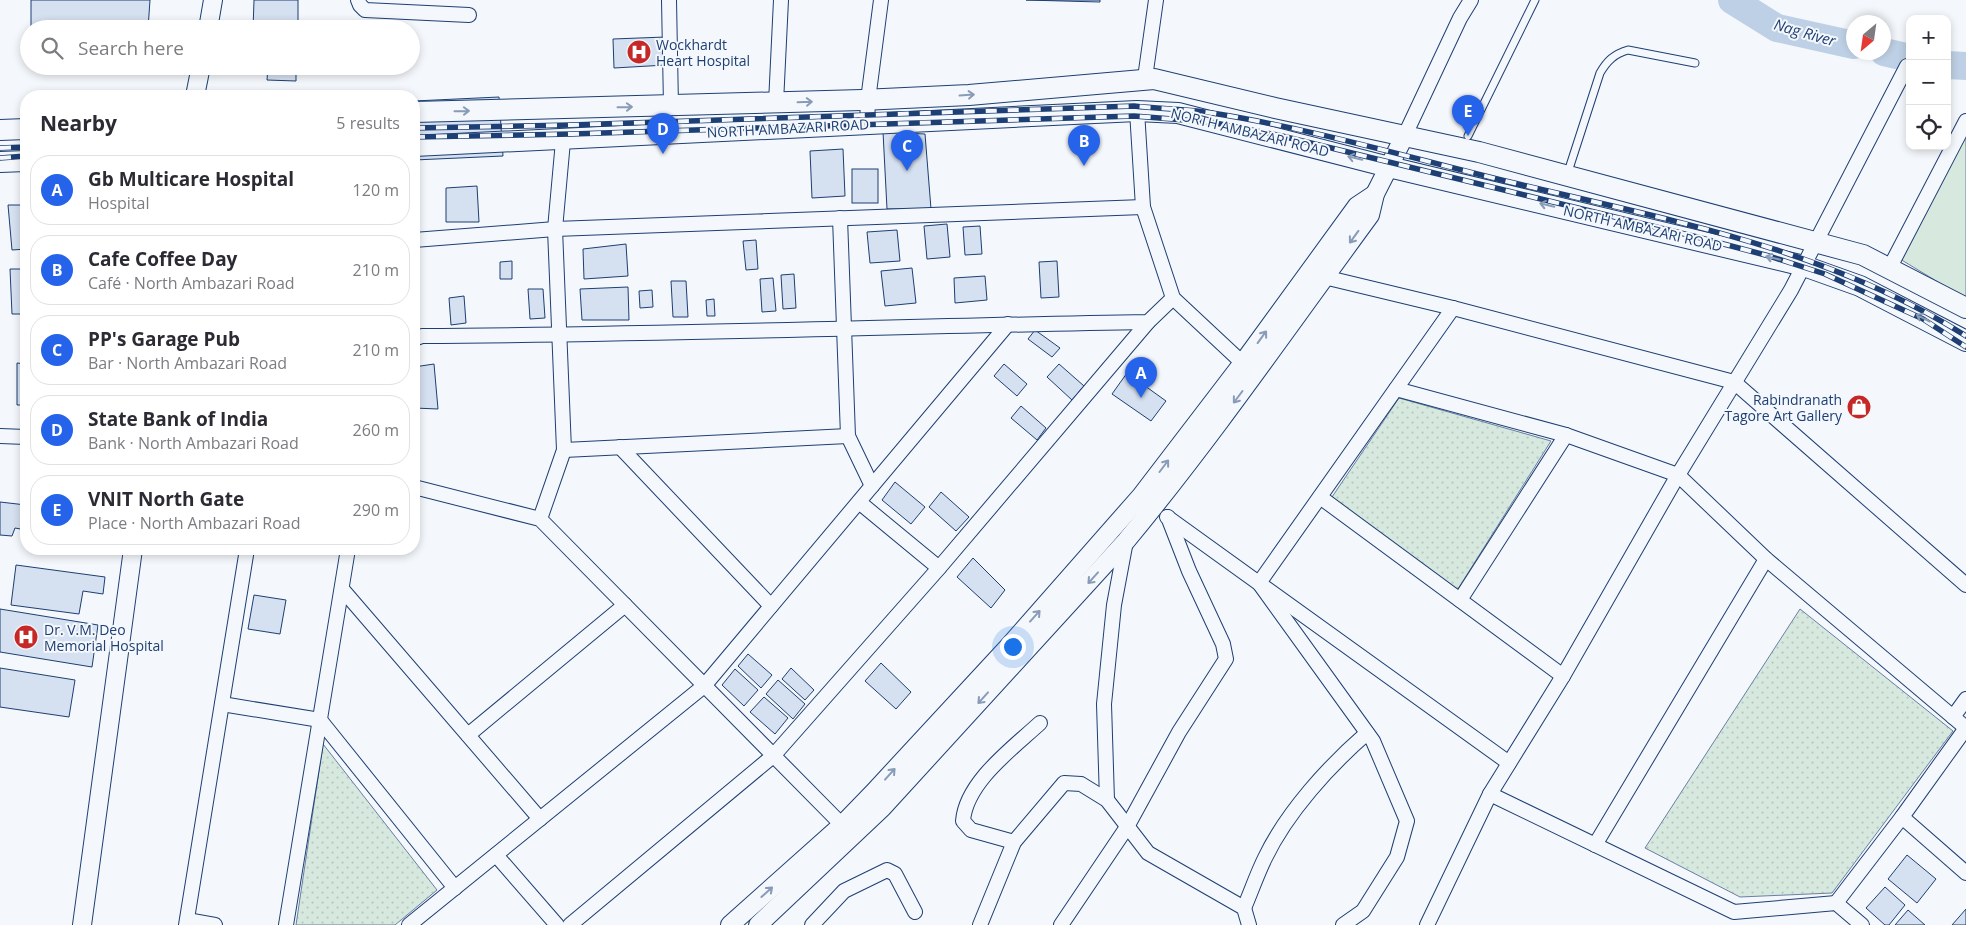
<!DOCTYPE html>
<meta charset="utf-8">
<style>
:root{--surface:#fff;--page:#f7f7f7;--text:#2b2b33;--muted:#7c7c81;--line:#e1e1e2;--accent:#2563eb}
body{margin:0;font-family:"Open Sans",sans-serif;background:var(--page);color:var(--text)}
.controls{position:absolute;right:15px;top:15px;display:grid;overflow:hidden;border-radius:10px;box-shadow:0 2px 8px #0003}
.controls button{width:45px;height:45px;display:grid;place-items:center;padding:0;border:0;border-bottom:1px solid var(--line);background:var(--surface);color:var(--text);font:25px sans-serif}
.compass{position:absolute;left:1846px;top:15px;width:45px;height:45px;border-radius:50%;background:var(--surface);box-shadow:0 2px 8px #0003;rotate:209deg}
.you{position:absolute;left:1012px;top:646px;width:18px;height:18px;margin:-12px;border:4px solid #fff;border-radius:50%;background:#1a73e8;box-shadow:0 0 0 8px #1a73e833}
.badge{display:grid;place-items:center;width:32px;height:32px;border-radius:50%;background:var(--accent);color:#fff;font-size:16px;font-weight:700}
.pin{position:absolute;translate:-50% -41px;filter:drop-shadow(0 1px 2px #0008)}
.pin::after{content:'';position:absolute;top:26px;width:18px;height:15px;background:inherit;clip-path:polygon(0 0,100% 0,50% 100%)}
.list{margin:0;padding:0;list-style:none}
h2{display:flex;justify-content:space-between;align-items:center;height:65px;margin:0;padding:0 20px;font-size:21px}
h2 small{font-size:16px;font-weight:400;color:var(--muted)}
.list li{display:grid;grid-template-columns:32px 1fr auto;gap:15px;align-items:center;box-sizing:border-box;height:70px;margin:0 10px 10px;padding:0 10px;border:1px solid var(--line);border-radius:20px}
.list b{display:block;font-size:19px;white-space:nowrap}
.list p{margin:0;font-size:16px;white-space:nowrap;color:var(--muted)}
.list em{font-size:16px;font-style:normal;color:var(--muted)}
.icon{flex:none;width:28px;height:28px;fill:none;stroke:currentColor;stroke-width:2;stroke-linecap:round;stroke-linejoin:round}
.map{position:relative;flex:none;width:1966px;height:925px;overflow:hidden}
.search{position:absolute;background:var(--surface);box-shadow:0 2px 8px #0003;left:20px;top:20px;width:400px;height:55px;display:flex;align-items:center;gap:12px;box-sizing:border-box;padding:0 18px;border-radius:28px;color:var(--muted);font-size:19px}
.panel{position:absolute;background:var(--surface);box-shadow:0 2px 8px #0003;left:20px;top:90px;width:400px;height:465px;border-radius:20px}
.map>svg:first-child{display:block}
.green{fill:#d7e8df;stroke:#687fa3}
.park{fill:url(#park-dots);stroke:#687fa3}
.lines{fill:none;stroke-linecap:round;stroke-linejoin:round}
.river{stroke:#bed0e5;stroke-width:28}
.building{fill:#d5e0f0;stroke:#1d3f73}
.service-casing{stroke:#1d3f73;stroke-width:9}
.minor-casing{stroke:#1d3f73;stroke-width:16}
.tertiary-casing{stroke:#1d3f73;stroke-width:20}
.secondary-casing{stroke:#1d3f73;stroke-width:22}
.service{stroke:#f4f7fb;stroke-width:7}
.minor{stroke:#f4f7fb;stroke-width:14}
.tertiary{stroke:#f4f7fb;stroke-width:18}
.secondary{stroke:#f4f7fb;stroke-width:20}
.rail-casing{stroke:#1d3f73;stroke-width:5.5}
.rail{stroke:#f4f7fb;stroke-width:4;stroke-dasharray:11;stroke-linecap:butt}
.oneway{stroke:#889bb7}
.labels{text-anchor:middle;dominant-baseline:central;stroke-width:4;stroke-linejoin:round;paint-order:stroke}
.poi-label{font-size:14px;fill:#1d3f73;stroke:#f4f7fb;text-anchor:start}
.street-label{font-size:14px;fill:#1d3f73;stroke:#f4f7fb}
.water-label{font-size:15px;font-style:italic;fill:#1d3f73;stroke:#f4f7fb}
</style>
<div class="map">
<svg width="1966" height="925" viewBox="0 0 1966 925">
<defs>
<pattern id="park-dots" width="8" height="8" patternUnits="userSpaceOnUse" patternTransform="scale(1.25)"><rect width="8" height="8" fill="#d7e8df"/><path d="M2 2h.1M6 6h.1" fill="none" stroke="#b8c8c3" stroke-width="1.8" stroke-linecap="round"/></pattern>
</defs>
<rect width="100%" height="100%" fill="#f4f7fb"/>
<path class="green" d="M1966 136V299L1900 259Z"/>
<g class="park">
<path d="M1399 398 1551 441 1456 592 1332 497Z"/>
<path d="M1800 609 1953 731 1832 893 1740 897 1645 848Z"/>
<path d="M323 744 437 890 395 925H296Z"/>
</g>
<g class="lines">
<g class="river">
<path d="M1732 0 1777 28 1854 45"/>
<path d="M1884 52 1910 58"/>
<path d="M1947 65 1966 66"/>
</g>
</g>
<g class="building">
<path d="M31 0H150L148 29H31Z"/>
<path d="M254 0H298V29H253Z"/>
<path d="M1026 0H1100V2Z"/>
<path d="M665 37 666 65 614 68 613 39Z"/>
<path d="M268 66H296V81L267 80Z"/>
<path d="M499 97 503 156 414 160V101Z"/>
<path d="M883 132 925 134 931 209H887Z"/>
<path d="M843 149 845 196 812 198 810 151Z"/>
<rect x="852" y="169" width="26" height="34"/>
<path d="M477 186 479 222H446V188Z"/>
<path d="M8 205H26V249L12 250Z"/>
<path d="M947 224 950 257 927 259 924 226Z"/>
<path d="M980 226 982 254 965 255 963 227Z"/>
<path d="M897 230 900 261 870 263 867 232Z"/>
<path d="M756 240 758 269 746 270 743 241Z"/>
<path d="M626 244 628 276 584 279 583 249Z"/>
<path d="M512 261V279H500V262Z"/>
<path d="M1057 261 1059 297 1041 298 1039 262Z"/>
<path d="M912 268 916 303 885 306 881 271Z"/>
<path d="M10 269H26V314H12Z"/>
<path d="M794 274 796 308 783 309 781 275Z"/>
<path d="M985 276 987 300 955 303 954 278Z"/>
<path d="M773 278 776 311 762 312 760 279Z"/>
<path d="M671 281H686L688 317H673Z"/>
<path d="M628 287 629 320H582L580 289Z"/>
<path d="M528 289H543L545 318 530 319Z"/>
<path d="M652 290 653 307 640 308 639 291Z"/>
<path d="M464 296 466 323 451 325 449 298Z"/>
<path d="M714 299 715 316H707L706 300Z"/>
<path d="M1035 330 1060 348 1052 357 1028 339Z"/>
<path d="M17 363 26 364V405H17Z"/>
<path d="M434 364 438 409 414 408V367Z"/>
<path d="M1004 364 1027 384 1017 396 994 376Z"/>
<path d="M1059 364 1084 386 1072 400 1047 377Z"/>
<path d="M1127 373 1166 401 1151 421 1112 394Z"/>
<path d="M1021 406 1046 428 1037 440 1011 418Z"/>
<path d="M895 482 925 507 911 524 882 500Z"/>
<path d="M941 492 969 517 956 531 929 507Z"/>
<path d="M0 502 26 505V530L15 528 12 536 0 535Z"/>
<path d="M973 558 1005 590 991 608 957 577Z"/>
<path d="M16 565 105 577 103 594 83 591 79 614 11 605Z"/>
<path d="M254 595 286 600 280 634 248 629Z"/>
<path d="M0 609 98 625 92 667 0 652Z"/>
<path d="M748 654 772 675 761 688 738 666Z"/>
<path d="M881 663 911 692 896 709 865 681Z"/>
<path d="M0 668 75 680 69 717 0 707Z"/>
<path d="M791 668 814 690 805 700 782 679Z"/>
<path d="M735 669 758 690 744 706 722 685Z"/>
<path d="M778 680 805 704 793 719 766 694Z"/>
<path d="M764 697 788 718 775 734 750 712Z"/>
<path d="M1907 855 1936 879 1917 903 1888 879Z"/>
<path d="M1885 887 1905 905 1889 925H1885L1866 908Z"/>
<path d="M1966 909V925H1952Z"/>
<path d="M1908 910 1925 925H1895Z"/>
</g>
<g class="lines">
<defs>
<g id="service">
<path d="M1468 136 1535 0"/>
<path d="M1567 175 1600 73C1607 61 1614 54 1628 50L1695 63"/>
</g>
<g id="minor">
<path d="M358 0 360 5 365 10 469 15"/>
<path d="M669 0 671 106"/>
<path d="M1145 78 1156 0"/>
<path d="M776 103 781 0"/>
<path d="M1137 111 1143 207 1173 298 1249 369"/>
<path d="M867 125 868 100 881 0"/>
<path d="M1405 135 1460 18 1471 0"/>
<path d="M840 218 848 436 872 486"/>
<path d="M414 240 555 229 1143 207"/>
<path d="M1889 269 1966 121"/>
<path d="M1324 277 1453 308 1734 382 1966 585"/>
<path d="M414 339 422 336C664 335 906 326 1148 322L1173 298"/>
<path d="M1396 389 1566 435 1678 475 1766 559 1966 728"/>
<path d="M0 436 26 437"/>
<path d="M620 447 771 606"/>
<path d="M564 450 848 436"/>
<path d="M414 487 540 519 848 831"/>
<path d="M1320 497 1563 676"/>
<path d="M859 502 939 568"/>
<path d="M1167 517 1509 763"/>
<path d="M540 519 564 450 555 229 563 141"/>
<path d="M342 589 540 819"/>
<path d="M1460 600 1566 435"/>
<path d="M222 704 320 720 455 888"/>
<path d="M1953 717 1966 699"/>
<path d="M468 735 625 605"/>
<path d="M1490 794 1734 912 1836 903 1862 925"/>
<path d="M1107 800 1104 704 1114 605 1126 541"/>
<path d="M1902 817 1966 873"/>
<path d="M1014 842 971 830 963 821C966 782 1013 748 1040 723"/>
<path d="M1595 845 1766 559"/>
<path d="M496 855 557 925"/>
<path d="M1836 903 1902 817 1966 728"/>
<path d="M1244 908C1251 892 1257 874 1265 858 1287 812 1329 766 1367 733"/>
<path d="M187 920 215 925"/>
<path d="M186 925 247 549"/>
<path d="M286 925 348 549"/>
<path d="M409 925 704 686 1008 324"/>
<path d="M570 925 773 756 939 568 1148 322"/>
<path d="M812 925 844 891 887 870 895 874 915 912"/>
<path d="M980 925 1014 842 1064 783 1081 784 1107 800 1148 853 1244 908 1249 925"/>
<path d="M1061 925 1127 827 1179 732 1226 659 1223 644 1189 571 1168 517"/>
<path d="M1343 925 1363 911 1397 857 1407 821 1373 741 1259 583 1453 308"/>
<path d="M1427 925 1490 794 1563 676 1678 475 1791 290 1907 66"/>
</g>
<g id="tertiary">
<path d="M208 29 213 0"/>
<path d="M195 96 201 66"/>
<path d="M82 925 133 549"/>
<path d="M730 925 842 825 873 793 1009 646 1141 496 1242 364 1357 206 1375 194"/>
<path d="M758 925 882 808 1126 541C1212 437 1290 324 1370 215L1375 194 1405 135"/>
</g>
<g id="secondary">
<path d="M414 112 862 100 969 95 1154 79 1275 108 1479 152 1863 255 1966 308"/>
<path d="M0 130 26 129"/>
<path d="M414 146 1137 111 1178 113 1389 167 1804 266 1860 286 1966 341"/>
<path d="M0 162 26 161"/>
</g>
</defs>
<use href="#service" class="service-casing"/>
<use href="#minor" class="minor-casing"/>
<use href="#tertiary" class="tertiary-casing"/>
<use href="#secondary" class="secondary-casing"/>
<use href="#service" class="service"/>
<use href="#minor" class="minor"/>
<use href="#tertiary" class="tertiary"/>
<use href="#secondary" class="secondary"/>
<defs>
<g id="rail">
<path d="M414 128 571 125 1134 106C1160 109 1187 109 1212 113 1314 129 1414 159 1514 183 1669 220 1829 249 1966 336"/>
<path d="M414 137 572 134 1134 116 1210 122 1282 136 1697 237 1769 256 1825 274 1923 319 1966 347"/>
<path d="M0 148 26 147"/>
<path d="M0 158 26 156"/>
</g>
</defs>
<use href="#rail" class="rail-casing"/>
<use href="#rail" class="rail"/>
</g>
<defs><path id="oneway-shaft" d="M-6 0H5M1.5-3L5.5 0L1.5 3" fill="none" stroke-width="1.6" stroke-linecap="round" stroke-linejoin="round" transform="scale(1.25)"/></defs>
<g class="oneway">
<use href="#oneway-shaft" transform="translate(967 95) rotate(-4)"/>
<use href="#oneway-shaft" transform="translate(805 102) rotate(-2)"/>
<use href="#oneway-shaft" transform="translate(625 107) rotate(-1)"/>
<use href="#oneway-shaft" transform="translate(462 111) rotate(-1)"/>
<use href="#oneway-shaft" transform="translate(1355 158) rotate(-166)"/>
<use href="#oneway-shaft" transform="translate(1547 205) rotate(-167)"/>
<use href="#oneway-shaft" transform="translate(1354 237) rotate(126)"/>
<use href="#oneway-shaft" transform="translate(1773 258) rotate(-167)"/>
<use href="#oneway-shaft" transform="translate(1923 318) rotate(-152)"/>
<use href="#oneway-shaft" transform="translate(1262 337) rotate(-54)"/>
<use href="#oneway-shaft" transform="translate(1238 397) rotate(127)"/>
<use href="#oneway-shaft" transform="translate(1164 466) rotate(-53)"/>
<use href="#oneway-shaft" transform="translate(1093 578) rotate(132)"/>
<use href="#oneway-shaft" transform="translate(1035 616) rotate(-48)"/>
<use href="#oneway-shaft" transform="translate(983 698) rotate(132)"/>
<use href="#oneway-shaft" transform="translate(890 774) rotate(-48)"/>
<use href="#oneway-shaft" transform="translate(767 892) rotate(-42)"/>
</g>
<defs>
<symbol id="hospital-disc" viewBox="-11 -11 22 22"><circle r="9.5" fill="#c62828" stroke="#f4f7fb"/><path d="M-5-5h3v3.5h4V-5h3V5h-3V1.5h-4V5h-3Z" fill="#fff"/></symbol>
<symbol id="shop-disc" viewBox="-11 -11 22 22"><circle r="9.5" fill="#c62828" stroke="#f4f7fb"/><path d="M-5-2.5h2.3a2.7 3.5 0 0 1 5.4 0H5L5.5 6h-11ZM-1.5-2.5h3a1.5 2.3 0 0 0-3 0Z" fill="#fff"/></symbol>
</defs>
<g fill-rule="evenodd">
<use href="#hospital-disc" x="625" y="38" width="28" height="28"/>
<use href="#shop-disc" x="1845" y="393" width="28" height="28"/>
<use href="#hospital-disc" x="12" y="623" width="28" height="28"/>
</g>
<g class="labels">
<g class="poi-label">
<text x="656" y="44">Wockhardt<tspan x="656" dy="16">Heart Hospital</tspan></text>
<text x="1842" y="399" text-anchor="end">Rabindranath<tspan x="1842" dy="16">Tagore Art Gallery</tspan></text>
<text x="44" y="629">Dr. V.M. Deo<tspan x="44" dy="16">Memorial Hospital</tspan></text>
</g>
<g class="street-label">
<text transform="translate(788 128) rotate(-3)">NORTH AMBAZARI ROAD</text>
<text transform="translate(1250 132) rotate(14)">NORTH AMBAZARI ROAD</text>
<text transform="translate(1643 228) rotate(13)">NORTH AMBAZARI ROAD</text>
</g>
<g class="water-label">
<text transform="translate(1805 32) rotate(16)">Nag River</text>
</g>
</g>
</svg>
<div class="controls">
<button>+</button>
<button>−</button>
<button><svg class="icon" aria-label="locate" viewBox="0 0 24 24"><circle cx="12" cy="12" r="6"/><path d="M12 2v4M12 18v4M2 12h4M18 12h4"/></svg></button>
</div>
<svg class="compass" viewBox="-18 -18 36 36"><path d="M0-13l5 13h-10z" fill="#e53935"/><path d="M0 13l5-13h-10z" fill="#7c7c81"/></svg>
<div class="you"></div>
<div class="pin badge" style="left:1141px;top:398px">A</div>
<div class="pin badge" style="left:1084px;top:166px">B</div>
<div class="pin badge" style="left:907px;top:171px">C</div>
<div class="pin badge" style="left:663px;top:154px">D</div>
<div class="pin badge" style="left:1468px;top:136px">E</div>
<div class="search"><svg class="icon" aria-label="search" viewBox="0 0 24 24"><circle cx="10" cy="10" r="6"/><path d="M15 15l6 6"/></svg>Search here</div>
<section class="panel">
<h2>Nearby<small>5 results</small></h2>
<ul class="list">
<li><span class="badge">A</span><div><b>Gb Multicare Hospital</b><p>Hospital</p></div><em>120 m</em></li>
<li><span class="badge">B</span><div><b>Cafe Coffee Day</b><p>Café · North Ambazari Road</p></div><em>210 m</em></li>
<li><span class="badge">C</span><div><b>PP's Garage Pub</b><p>Bar · North Ambazari Road</p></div><em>210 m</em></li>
<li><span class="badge">D</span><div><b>State Bank of India</b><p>Bank · North Ambazari Road</p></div><em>260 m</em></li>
<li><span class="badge">E</span><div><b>VNIT North Gate</b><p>Place · North Ambazari Road</p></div><em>290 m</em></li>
</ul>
</section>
</div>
